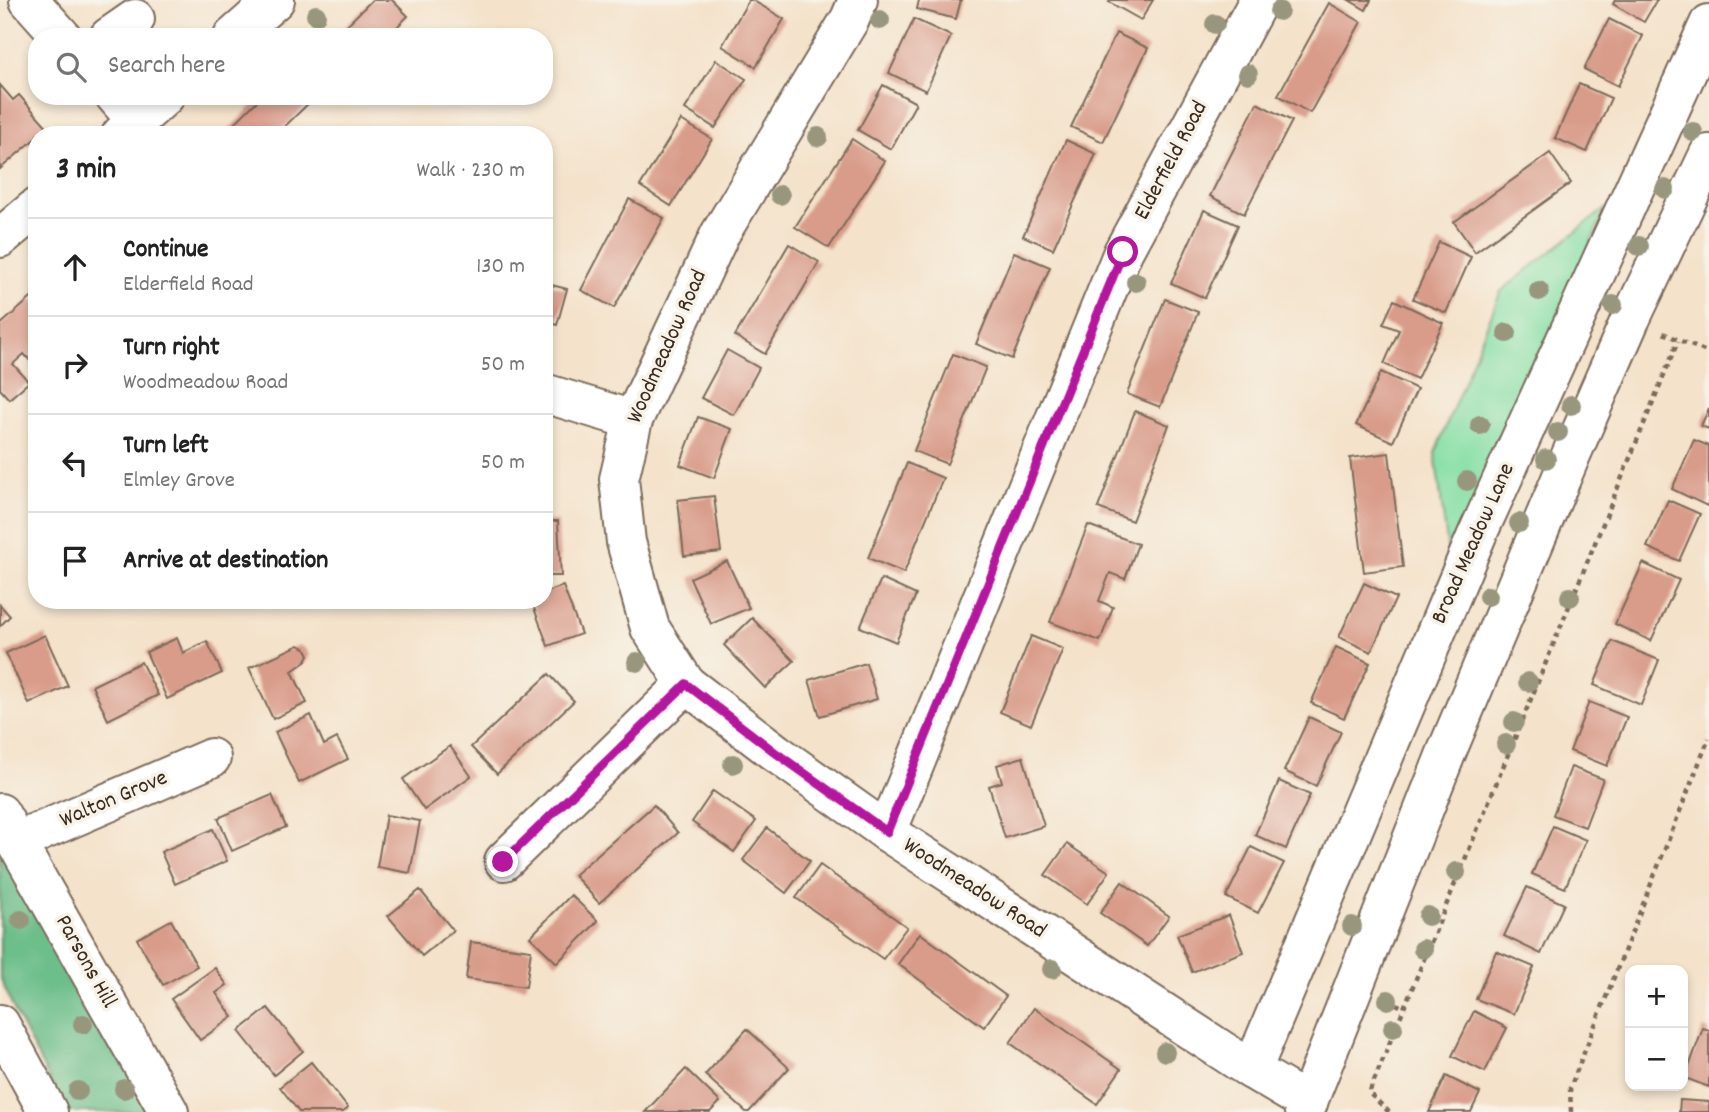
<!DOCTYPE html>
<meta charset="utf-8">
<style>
:root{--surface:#fff;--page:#f2f2f2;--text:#222;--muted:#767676;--line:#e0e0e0}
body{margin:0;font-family:Dekko,sans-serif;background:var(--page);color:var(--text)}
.controls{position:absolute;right:21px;bottom:21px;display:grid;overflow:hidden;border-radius:14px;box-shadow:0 4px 10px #0003}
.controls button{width:63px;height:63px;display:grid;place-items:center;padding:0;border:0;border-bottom:2px solid var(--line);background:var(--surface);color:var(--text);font:35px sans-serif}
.stop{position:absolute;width:21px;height:21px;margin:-16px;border:5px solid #b5179e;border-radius:50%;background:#fff}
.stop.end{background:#b5179e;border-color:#fff;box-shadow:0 2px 7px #0008}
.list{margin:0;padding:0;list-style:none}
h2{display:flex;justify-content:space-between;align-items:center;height:91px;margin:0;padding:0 28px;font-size:30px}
h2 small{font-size:23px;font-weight:400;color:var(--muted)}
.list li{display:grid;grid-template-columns:46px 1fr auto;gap:21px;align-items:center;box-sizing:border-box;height:98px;padding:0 28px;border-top:2px solid var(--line)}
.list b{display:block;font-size:26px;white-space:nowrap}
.list p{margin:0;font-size:23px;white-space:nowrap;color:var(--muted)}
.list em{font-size:23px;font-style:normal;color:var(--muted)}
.icon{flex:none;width:38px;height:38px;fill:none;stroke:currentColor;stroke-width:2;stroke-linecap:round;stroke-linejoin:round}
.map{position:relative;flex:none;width:1709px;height:1112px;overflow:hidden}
.search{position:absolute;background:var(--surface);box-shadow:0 4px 10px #0003;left:28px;top:28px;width:525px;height:77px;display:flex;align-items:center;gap:18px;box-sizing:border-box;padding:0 24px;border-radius:28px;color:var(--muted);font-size:26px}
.panel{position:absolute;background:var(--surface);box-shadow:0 4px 10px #0003;left:28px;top:126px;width:525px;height:483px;border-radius:28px}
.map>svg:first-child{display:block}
.green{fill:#85dfa5;stroke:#608462;stroke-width:2}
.forest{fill:#6cbe8a;stroke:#547454;stroke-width:2}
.building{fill:#d99b8a}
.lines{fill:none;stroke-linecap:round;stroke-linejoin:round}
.minor-casing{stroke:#7c6a5a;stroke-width:42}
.path{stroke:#7c6a5a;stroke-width:4.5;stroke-dasharray:5 5;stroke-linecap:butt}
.minor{stroke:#fff;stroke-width:38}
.tree{fill:#99967e}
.route{stroke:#b5179e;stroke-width:9}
.labels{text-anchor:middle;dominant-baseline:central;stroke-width:7;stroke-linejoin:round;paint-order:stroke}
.street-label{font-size:23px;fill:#3b2a1e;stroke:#f7f3e8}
</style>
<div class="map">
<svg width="1709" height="1112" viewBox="0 0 1709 1112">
<rect width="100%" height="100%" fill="#f7f3e8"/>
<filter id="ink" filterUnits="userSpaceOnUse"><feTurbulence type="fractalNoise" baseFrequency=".0143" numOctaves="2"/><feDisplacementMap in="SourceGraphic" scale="14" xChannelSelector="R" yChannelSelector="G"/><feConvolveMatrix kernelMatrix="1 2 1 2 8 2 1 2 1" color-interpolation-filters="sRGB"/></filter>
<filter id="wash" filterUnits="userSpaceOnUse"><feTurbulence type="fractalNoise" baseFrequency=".00686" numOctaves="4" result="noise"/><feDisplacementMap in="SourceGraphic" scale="28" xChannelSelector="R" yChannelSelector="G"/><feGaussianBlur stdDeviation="1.57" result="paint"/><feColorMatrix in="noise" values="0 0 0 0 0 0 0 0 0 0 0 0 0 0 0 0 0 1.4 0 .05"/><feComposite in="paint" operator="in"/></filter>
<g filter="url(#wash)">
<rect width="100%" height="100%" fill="#f4e2ca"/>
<path class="green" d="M1606 208 1449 559 1435 453 1501 291Z"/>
<path class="forest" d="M0 836 153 1112H66L15 1012 0 977Z"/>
<g id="blocks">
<g class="building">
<path d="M372 0H392L408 16 387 37H335Z"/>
<path d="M749 0H752L784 19 756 67 722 46Z"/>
<path d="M919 0H961L956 19 917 9Z"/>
<path d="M1111 0H1153L1141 20 1109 2Z"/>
<path d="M1349 0H1371L1366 10Z"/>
<path d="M1615 0H1657L1644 22 1613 4Z"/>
<path d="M1329 3 1361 22 1310 113 1278 95Z"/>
<path d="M914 19 951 36 926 91 889 73Z"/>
<path d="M1609 19 1643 36 1618 86 1584 69Z"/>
<path d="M1116 33 1148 48 1103 142 1071 127Z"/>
<path d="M716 60 746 79 715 128 685 109Z"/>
<path d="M1579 84 1611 98 1587 152 1555 138Z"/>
<path d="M0 85 13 100 19 95 48 128 40 135H37V137L0 169Z"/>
<path d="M883 85 916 103 891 149 858 130Z"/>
<path d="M262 96H316L276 135H223Z"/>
<path d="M1257 103 1292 121 1244 214 1210 196Z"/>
<path d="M681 120 712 139 671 206 640 186Z"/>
<path d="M852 139 885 161 829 248 795 227Z"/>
<path d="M1066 140 1096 154 1053 249 1023 236Z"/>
<path d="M1550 153 1571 183 1475 252 1454 222Z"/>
<path d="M629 199 664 218 614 308 581 290Z"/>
<path d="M1204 210 1238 225 1205 298 1171 283Z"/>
<path d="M1439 242 1471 257 1446 313 1413 299Z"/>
<path d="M789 244 819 262 765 354 735 336Z"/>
<path d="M1014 252 1050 267 1012 359 976 344Z"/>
<path d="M544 283 567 289 557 325 544 321Z"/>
<path d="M31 298 37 304V368L24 354 13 364 29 382 9 399 0 389V325Z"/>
<path d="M1165 299 1198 312 1160 407 1127 394Z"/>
<path d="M1394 300 1443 323 1417 379 1384 364 1399 330 1383 324Z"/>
<path d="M727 350 759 368 734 415 701 398Z"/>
<path d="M953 354 986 367 947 464 914 451Z"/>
<path d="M1381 372 1417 389 1393 442 1356 425Z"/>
<path d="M1709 408V429L1701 426Z"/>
<path d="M1135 411 1169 425 1132 521 1098 508Z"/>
<path d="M698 417 732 429 714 478 680 465Z"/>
<path d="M1694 440 1709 446V501L1707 506 1672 489Z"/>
<path d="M1389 453 1403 567 1364 572 1350 458Z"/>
<path d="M907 463 943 478 904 573 868 558Z"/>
<path d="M714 496 721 552 684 556 678 500Z"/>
<path d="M1668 500 1700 514 1679 561 1647 547Z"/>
<path d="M544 521H558L561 576H544Z"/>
<path d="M1088 525 1138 544 1125 579 1110 573 1099 601 1113 607 1100 641 1050 622Z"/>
<path d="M727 561 749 608 711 624 690 578Z"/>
<path d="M1643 563 1679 580 1651 641 1615 624Z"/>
<path d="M881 579 916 595 896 642 860 627Z"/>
<path d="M1364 583 1396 598 1371 652 1339 637Z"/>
<path d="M563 586 581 634 548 646 531 600H544V593Z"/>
<path d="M0 605 10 616 0 626Z"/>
<path d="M752 618 794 661 765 688 724 645Z"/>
<path d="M45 635 68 686 29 704 6 653Z"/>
<path d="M1031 636 1063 649 1031 725 1000 712Z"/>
<path d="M177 638 183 653 207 641 222 673 167 699 146 652Z"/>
<path d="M1612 641 1659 660 1641 705 1594 685Z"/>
<path d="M299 645 306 649 309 655 305 662 292 671 307 703 273 719 249 668Z"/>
<path d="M1336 647 1370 663 1344 718 1311 703Z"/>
<path d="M141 662 158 695 108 720 92 686Z"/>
<path d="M866 663 877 699 820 716 809 680Z"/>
<path d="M549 674 574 701 497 774 471 747Z"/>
<path d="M1589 702 1627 717 1607 766 1570 751Z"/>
<path d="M311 715 324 745 337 738 348 759 299 783 275 732Z"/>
<path d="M1309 717 1341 732 1316 786 1284 771Z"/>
<path d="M450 746 471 776 424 810 403 779Z"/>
<path d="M1023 757 1044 826 1005 838 989 786 1002 782 997 765Z"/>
<path d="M1571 767 1603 779 1585 827 1553 815Z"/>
<path d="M1279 781 1310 795 1286 849 1255 835Z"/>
<path d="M713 791 756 821 734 852 692 822Z"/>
<path d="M272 795 286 827 232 851 218 818Z"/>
<path d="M654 805 678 833 599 903 574 875Z"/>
<path d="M386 815 420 821 410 873 377 867Z"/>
<path d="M1553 826 1586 840 1565 888 1532 874Z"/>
<path d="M767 828 810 861 786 893 743 860Z"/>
<path d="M213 829 227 861 175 884 161 852Z"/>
<path d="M1067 844 1109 872 1087 904 1045 875Z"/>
<path d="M1251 847 1284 863 1258 913 1226 897Z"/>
<path d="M820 865 907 927 883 959 796 898Z"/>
<path d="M1122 882 1169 916 1147 946 1100 913Z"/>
<path d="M1527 887 1564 904 1541 954 1504 936Z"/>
<path d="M420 890 453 930 422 956 388 916Z"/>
<path d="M571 895 598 921 557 963 530 937Z"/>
<path d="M1229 915 1243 952 1192 972 1177 935Z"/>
<path d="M171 920 197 966 163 985 137 939Z"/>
<path d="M920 933 1006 996 984 1027 898 964Z"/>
<path d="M471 942 531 950 526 987 466 979Z"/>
<path d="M1496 951 1534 967 1514 1014 1476 999Z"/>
<path d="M215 968 227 985 216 993 233 1017 200 1040 171 999Z"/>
<path d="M268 1008 303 1051 274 1075 239 1031Z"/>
<path d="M1034 1008 1121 1069 1097 1104 1010 1043Z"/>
<path d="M1474 1011 1507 1028 1485 1072 1452 1056Z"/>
<path d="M1703 1028 1709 1030V1087L1685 1078Z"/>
<path d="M747 1029 789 1068 749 1112H746L705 1075Z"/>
<path d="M311 1062 348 1108 343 1112H299L280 1087Z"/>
<path d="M686 1069 720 1102 710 1112H645Z"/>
<path d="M1446 1076 1480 1093 1471 1112H1429Z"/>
<path d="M1680 1100 1709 1102V1112H1679Z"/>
</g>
</g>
</g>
<g filter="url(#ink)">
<use href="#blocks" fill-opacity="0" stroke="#7c6a5a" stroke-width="2"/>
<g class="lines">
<defs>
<g id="minor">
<path d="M29 0 62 37"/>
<path d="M858 0 850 19 720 234 633 420 619 479 626 542 650 628 686 684 776 753 887 832 1252 1070 1308 1103"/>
<path d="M109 37 135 19"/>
<path d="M233 37 275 0"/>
<path d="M115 96 137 121"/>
<path d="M121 135 165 96"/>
<path d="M0 238 37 207"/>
<path d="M544 393 633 420"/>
<path d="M0 813 169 1112"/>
<path d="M887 832 1123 252 1259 0"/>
<path d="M18 843 30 836 211 758"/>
<path d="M504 861 686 684"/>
<path d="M0 1024 48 1112"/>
<path d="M1252 1070 1477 535 1709 24"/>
<path d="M1304 1112 1447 751 1571 455 1631 318 1709 154"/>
</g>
</defs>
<use href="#minor" class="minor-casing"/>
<g class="path">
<path d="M1663 333 1709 353"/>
<path d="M1387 999 1404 1008"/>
<path d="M1389 1112 1369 1093 1678 341"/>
<path d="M1571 1112 1570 1088 1709 738"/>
</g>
<use href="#minor" class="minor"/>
</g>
<g class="tree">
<circle cx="1279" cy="11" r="10"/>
<circle cx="316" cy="15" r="10"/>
<circle cx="880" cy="20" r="10"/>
<circle cx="1215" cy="24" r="10"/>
<circle cx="1248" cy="74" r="10"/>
<circle cx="1693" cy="132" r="10"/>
<circle cx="818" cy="137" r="10"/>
<circle cx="1665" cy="189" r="10"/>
<circle cx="780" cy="195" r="10"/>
<circle cx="1639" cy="246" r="10"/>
<circle cx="1136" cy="282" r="10"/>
<circle cx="1539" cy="291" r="10"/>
<circle cx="1613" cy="305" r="10"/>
<circle cx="1507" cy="333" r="10"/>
<circle cx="1571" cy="405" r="10"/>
<circle cx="1480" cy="425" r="10"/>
<circle cx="1558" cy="432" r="10"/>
<circle cx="1546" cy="459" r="10"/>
<circle cx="1467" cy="481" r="10"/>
<circle cx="1519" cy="523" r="10"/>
<circle cx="1488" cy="596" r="10"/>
<circle cx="1570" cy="597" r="10"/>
<circle cx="637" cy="662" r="10"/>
<circle cx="1528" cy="682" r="10"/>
<circle cx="1514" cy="722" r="10"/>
<circle cx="1506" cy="744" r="10"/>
<circle cx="733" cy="764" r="10"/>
<circle cx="1456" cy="872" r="10"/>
<circle cx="1428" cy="916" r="10"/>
<circle cx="21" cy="920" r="10"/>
<circle cx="1352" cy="926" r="10"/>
<circle cx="1423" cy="949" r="10"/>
<circle cx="1052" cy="969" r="10"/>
<circle cx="1388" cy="1000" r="10"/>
<circle cx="83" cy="1024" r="10"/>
<circle cx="1393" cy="1028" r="10"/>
<circle cx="1165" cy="1052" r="10"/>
<circle cx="124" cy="1089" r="10"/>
<circle cx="78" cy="1091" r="10"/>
</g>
</g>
<g class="lines" filter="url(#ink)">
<path class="route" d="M503 862 686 684 776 753 887 832 1123 252"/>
</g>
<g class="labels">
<g class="street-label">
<text transform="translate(1172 161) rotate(-62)">Elderfield Road</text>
<text transform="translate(668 347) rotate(-66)">Woodmeadow Road</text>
<text transform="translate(1474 544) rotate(-66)">Broad Meadow Lane</text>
<text transform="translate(114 800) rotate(-23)">Walton Grove</text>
<text transform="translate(974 889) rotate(33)">Woodmeadow Road</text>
<text transform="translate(85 962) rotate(61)">Parsons Hill</text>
</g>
</g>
</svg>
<div class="controls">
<button>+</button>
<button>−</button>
</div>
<div class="stop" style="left:1123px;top:252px"></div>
<div class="stop end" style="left:503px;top:862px"></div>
<div class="search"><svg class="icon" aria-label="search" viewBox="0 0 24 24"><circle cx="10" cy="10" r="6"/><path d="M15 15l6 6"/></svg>Search here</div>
<section class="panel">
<h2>3 min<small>Walk · 230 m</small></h2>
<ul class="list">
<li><svg class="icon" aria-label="ahead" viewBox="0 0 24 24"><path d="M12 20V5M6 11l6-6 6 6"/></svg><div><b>Continue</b><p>Elderfield Road</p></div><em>130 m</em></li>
<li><svg class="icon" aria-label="right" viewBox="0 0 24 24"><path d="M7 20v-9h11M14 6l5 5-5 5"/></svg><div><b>Turn right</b><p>Woodmeadow Road</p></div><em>50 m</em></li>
<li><svg class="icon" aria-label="left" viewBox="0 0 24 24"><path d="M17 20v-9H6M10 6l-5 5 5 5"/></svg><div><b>Turn left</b><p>Elmley Grove</p></div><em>50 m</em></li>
<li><svg class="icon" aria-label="arrive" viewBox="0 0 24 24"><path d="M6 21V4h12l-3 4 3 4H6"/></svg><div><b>Arrive at destination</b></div></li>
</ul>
</section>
</div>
